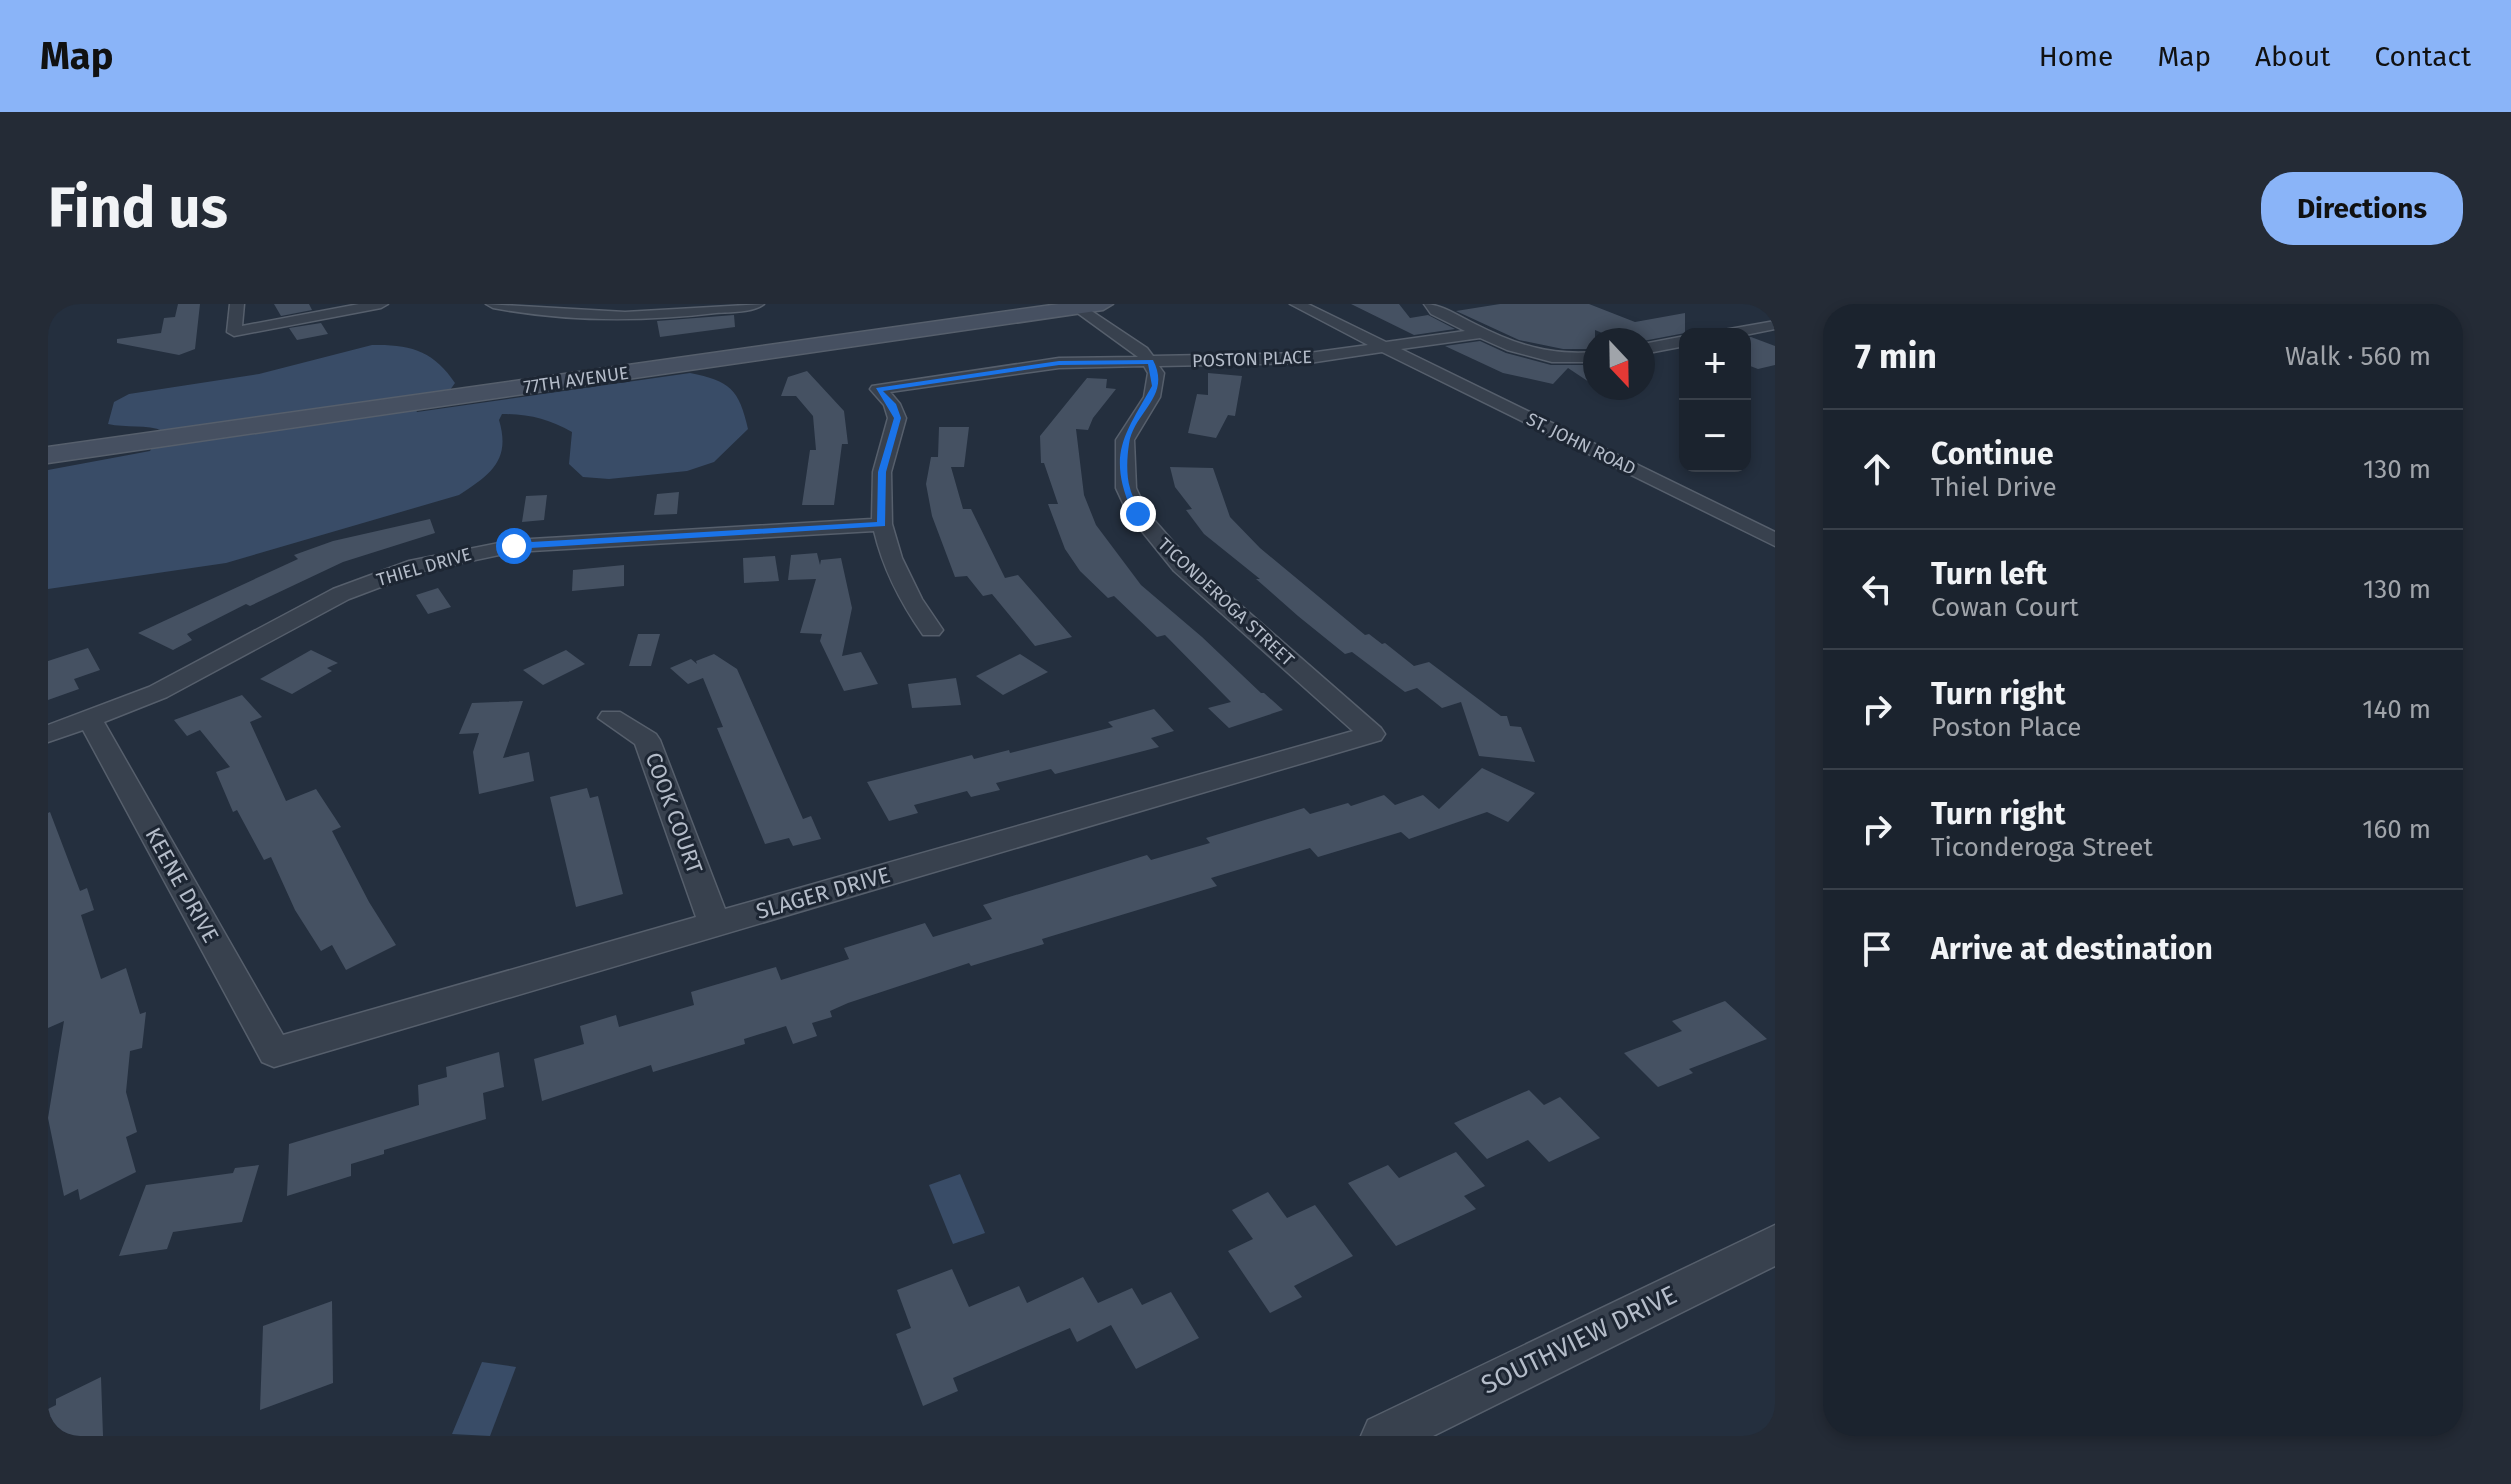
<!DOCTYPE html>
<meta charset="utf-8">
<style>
:root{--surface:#1b232e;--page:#242b36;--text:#f1f3f6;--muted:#a0a4aa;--line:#39404a;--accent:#8ab4f8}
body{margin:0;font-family:"Fira Sans",sans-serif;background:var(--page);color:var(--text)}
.controls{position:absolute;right:24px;top:24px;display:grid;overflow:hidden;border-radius:16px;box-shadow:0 4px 12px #0003}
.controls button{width:72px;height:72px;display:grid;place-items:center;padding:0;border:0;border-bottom:2px solid var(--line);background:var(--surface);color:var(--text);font:40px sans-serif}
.compass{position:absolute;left:1535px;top:24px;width:72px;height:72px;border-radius:50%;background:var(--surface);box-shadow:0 4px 12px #0003;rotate:158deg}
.stop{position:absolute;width:24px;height:24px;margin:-18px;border:6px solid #1a73e8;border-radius:50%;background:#fff}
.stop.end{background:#1a73e8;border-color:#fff;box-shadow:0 2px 8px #0008}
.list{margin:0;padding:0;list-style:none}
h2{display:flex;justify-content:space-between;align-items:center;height:104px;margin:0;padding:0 32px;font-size:34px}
h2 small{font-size:26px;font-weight:400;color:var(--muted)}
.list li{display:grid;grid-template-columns:52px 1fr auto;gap:24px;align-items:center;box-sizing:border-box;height:120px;padding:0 32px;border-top:2px solid var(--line)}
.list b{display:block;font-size:30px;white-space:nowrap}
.list p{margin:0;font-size:26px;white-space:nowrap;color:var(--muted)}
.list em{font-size:26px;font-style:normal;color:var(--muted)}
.icon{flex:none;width:44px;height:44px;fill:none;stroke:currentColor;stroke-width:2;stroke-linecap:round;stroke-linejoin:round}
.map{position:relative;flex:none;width:1727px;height:1132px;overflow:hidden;border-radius:32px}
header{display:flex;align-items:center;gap:48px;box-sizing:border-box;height:112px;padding:0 40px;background:var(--accent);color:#111}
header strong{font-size:38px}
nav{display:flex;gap:44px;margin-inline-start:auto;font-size:28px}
.intro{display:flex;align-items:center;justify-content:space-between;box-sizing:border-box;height:192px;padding:0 48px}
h1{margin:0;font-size:56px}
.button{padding:20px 36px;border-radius:32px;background:var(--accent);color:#111;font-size:28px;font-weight:700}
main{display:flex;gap:48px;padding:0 48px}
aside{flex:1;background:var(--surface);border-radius:32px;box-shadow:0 4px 12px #0003}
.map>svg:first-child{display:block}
.water{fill:#394c67}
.building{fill:#455162}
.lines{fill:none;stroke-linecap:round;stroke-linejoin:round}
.street-casing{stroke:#565f6c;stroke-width:3}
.secondary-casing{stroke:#565f6c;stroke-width:3}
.street{fill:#38414e;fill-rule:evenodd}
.secondary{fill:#465061;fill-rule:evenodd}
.route{fill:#1a73e8}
.labels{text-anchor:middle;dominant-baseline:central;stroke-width:6;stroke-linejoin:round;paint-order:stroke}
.far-street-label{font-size:18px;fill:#b4bcc9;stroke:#1d2633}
.street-label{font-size:22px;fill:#b4bcc9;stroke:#1d2633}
.near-street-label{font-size:26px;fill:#b4bcc9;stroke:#1d2633}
</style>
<header>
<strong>Map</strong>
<nav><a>Home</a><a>Map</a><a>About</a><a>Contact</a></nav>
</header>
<div class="intro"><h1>Find us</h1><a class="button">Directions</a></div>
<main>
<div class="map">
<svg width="1727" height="1132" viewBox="0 0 1727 1132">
<rect width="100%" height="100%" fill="#242f3e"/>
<g class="water">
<path d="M324 41C362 40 386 47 407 79L402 86 362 95 369 108 642 69C682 77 691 85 700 125L666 158 639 167 561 175 535 173 521 160 524 128C501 115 481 110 454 110L451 116C463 156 443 170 411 191L178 259 0 285V166L102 147 115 127C99 120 78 124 60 120L66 98 81 90 211 70Z"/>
<path d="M912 870 937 929 905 940 881 881Z"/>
<path d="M434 1058 468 1063 442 1132 404 1130Z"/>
</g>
<g class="building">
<path d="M130 0H152L147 45 131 51 69 39V35L113 29 116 14 127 13Z"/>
<path d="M226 0H261L264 6 233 12Z"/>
<path d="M1303 0H1351L1362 14 1380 11 1407 25 1366 31Z"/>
<path d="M1452 0H1541L1587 18 1637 9V29L1595 37 1571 36 1547 26V45H1515L1471 36 1408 7Z"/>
<path d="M686 11 687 23 612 33 609 17Z"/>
<path d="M273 19 280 30 249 36 241 24Z"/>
<path d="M1703 33 1727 42V61L1710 65 1697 60V34Z"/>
<path d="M1432 37 1458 49 1503 61H1547V82L1520 64 1505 80 1455 69 1397 42Z"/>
<path d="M759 67 796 107 800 140H794L786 201H754L762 146H768L765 112 748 92H733L740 73Z"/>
<path d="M1160 69 1194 72 1187 112 1180 111 1168 134 1140 129 1149 90 1160 91Z"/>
<path d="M1039 74 1059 75 1058 84 1068 85 1045 114 1040 126 1028 125 1036 191 1048 221 1093 281 1154 333 1213 389H1216L1235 406 1181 424 1160 404 1183 398 1117 331 1109 333 1066 292 1060 294 1032 267 1017 245 1000 200H1010L996 159H993L992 132Z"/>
<path d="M891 123H921L916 163H903L915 205H923L957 274 970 271 1024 333 987 342 944 290 935 292 919 272 907 273 884 212 878 180 883 153H890Z"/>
<path d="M1122 163 1165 164 1182 213 1212 244 1317 331 1321 330 1334 340 1337 339 1366 362 1381 358 1453 412H1459L1462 422 1473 423 1487 458 1431 452 1413 398 1394 404 1369 384 1357 388 1304 348 1297 350 1250 312 1208 275H1212L1156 230 1138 206 1144 205 1127 183Z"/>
<path d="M631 188 629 210 606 211 609 190Z"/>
<path d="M499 191 496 216 474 218 478 192Z"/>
<path d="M382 215 387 229 295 258 202 302 198 300 139 330 144 336 125 346 90 329 250 255 246 251 285 237Z"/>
<path d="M769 249 772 261 773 256 793 254 804 304 794 352 813 348 830 380 796 387 772 337 774 330 752 329 768 275 740 276 743 251Z"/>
<path d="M727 252 731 277 696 279 695 254Z"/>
<path d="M576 261V282L524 287 525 266Z"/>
<path d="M390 284 403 303 380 310 368 291Z"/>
<path d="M590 330H612L603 362H581Z"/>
<path d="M40 344 52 366 26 375 31 385 0 396V357Z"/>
<path d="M263 346 290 359 279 364 284 367 244 390 212 375Z"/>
<path d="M518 346 537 360 495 381 475 366Z"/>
<path d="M666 350 689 365 755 515 763 512 773 535 745 542 741 534 717 540 669 424 675 423 655 374 640 380 622 364 643 355 649 360 648 357Z"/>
<path d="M972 350 1000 368 955 391 928 372Z"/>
<path d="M908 374 913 401 864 404 860 380Z"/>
<path d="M194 391 214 413 202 418 238 497 268 485 293 523 284 527 321 598 348 641 298 666 284 641 273 647 247 606 223 553 216 556 189 506 185 508 168 468 182 463 152 426 139 432 126 416Z"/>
<path d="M475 397 455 454 481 448 486 477 431 490 425 448 431 429 411 430 424 399Z"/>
<path d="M1106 405 1126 427 1103 434 1111 443 1007 470 1003 465 948 479 952 486 923 493 919 487 866 501 870 509 841 517 819 478 924 451 926 455 961 446 962 449 1065 423 1060 418Z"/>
<path d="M1434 464 1487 489 1460 518 1439 508 1361 535 1353 528 1270 553 1262 544 1163 574 1169 582 994 635 996 640 923 662 921 659 800 699 782 707 784 713 764 719 769 732 745 740 738 722 696 735 697 740 605 768 603 761 494 797 486 755 536 740 532 722 568 711 571 723 646 701 643 688 728 663 733 676 801 655 796 644 877 619 885 633 944 615 935 601 1099 551 1103 556 1162 539 1158 534 1256 504 1262 510 1300 499 1303 502 1336 491 1347 501 1375 491 1391 505Z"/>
<path d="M539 484 542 494 550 492 575 590 528 603 502 493Z"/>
<path d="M2 508 32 587 39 584 46 606 33 611 53 675 78 664 92 710 98 708 94 744 82 747 78 788 89 828 78 833 88 868 32 896 30 885 16 892 0 814 16 717 0 724V509Z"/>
<path d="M1677 697 1719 735 1641 765 1645 769 1610 783 1576 749 1634 727 1624 717Z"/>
<path d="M451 748 456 783 435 789 438 815 336 846V850L303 860V872L239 892 241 840 371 801 370 781 399 773 398 763Z"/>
<path d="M1481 786 1496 801 1512 793 1552 834 1501 858 1480 836 1439 855 1406 819Z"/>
<path d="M1408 848 1437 882 1416 892 1428 905 1348 942 1300 879 1340 861 1351 874Z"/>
<path d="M211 861 194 918 125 928 119 945 71 952 98 881 185 869 187 864Z"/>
<path d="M1220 888 1239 914 1267 901 1305 952 1246 982 1254 993 1222 1009 1180 947 1205 935 1184 906Z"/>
<path d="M904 965 921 1003 971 982 979 999 1035 973 1050 999 1084 984 1094 1001 1123 988 1151 1034 1088 1065 1063 1021 1029 1038 1022 1024 905 1074 910 1087 875 1102 848 1030 863 1024 849 986Z"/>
<path d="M284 997 285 1079 212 1106 215 1022Z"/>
<path d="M53 1073 55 1132H0V1105L8 1101V1095Z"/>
</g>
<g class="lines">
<defs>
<g id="street">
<path d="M182 0H196L194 22 311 0H340L333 4 186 32 179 28Z"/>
<path d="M438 0 577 8 716 0C705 9 682 8 668 9 593 18 520 18 445 4Z"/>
<path d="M1017 0H1033L1099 44 1105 52 1261 49 1320 41 1242 0H1260L1338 38 1417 27 1383 10 1376 0C1394 0 1410 12 1427 20 1466 40 1502 52 1547 48V58H1504L1459 46 1432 34 1353 45 1727 228V242L1334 48 1261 59 1111 62 1116 69 1112 93 1086 136 1088 184 1099 208 1142 257 1333 424 1337 430 1333 436 226 763 214 758 35 426 0 438V421L101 383 285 285 361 257 466 236 824 215 825 168 840 114 836 101 822 85 824 82 1011 54 1090 53ZM1096 62 1100 69 1096 93 1068 136V184L1080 210 1126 267 1305 427 677 605 612 436 608 430 572 408H554L550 414 587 440 648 613 235 731 56 418 119 393 301 295 375 267 466 248 826 227C835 265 852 298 875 331H891L895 326 874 295 854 254 844 220 843 168 858 114 852 100 842 88 1011 64Z"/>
<path d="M1727 17V25L1697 31 1669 30 1676 26Z"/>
<path d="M1637 32V42L1595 50V40Z"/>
<path d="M1727 921V962L1385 1132H1313L1320 1116Z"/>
</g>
<path id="secondary" d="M1011 0H1065L1055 6 0 159V143Z"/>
</defs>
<use href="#street" class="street-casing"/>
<use href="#secondary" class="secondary-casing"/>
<use href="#street" class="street"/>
<use href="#secondary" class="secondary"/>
</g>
<path class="route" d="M1105 56C1124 93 1086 107 1081 140 1079 153 1078 171 1082 184 1084 194 1092 202 1093 212L1085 210C1059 151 1075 133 1104 82L1100 60 1011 61 835 87 848 100 853 114 838 168 837 222 466 245 461 242 466 239 829 218 830 168 846 114 828 84 1011 57Z"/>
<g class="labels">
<g class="far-street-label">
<text transform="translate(1204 55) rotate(-2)">POSTON PLACE</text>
<text transform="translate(528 76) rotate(-8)">77TH AVENUE</text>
<text transform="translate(1533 140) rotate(26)">ST. JOHN ROAD</text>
<text transform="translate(376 263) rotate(-16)">THIEL DRIVE</text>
<text transform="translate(1178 298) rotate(43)">TICONDEROGA STREET</text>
</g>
<g class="street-label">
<text transform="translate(626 509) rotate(70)">COOK COURT</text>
<text transform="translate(134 581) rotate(61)">KEENE DRIVE</text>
<text transform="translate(775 589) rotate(-16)">SLAGER DRIVE</text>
</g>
<g class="near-street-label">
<text transform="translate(1531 1036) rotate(-26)">SOUTHVIEW DRIVE</text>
</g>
</g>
</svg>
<div class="controls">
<button>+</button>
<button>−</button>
</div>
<svg class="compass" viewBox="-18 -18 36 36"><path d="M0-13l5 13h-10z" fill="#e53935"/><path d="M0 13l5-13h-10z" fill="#a0a4aa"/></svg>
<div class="stop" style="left:466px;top:242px"></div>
<div class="stop end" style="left:1090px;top:210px"></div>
</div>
<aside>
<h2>7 min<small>Walk · 560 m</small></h2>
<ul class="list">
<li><svg class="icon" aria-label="ahead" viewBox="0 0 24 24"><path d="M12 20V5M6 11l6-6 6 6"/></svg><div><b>Continue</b><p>Thiel Drive</p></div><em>130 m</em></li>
<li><svg class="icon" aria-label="left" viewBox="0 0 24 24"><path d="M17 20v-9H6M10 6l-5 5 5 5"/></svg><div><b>Turn left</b><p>Cowan Court</p></div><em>130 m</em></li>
<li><svg class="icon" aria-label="right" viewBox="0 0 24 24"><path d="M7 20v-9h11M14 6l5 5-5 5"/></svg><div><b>Turn right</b><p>Poston Place</p></div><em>140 m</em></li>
<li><svg class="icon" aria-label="right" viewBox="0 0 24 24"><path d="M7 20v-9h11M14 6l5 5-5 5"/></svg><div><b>Turn right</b><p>Ticonderoga Street</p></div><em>160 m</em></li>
<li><svg class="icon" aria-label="arrive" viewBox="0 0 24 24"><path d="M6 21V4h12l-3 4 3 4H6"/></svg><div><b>Arrive at destination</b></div></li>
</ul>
</aside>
</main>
